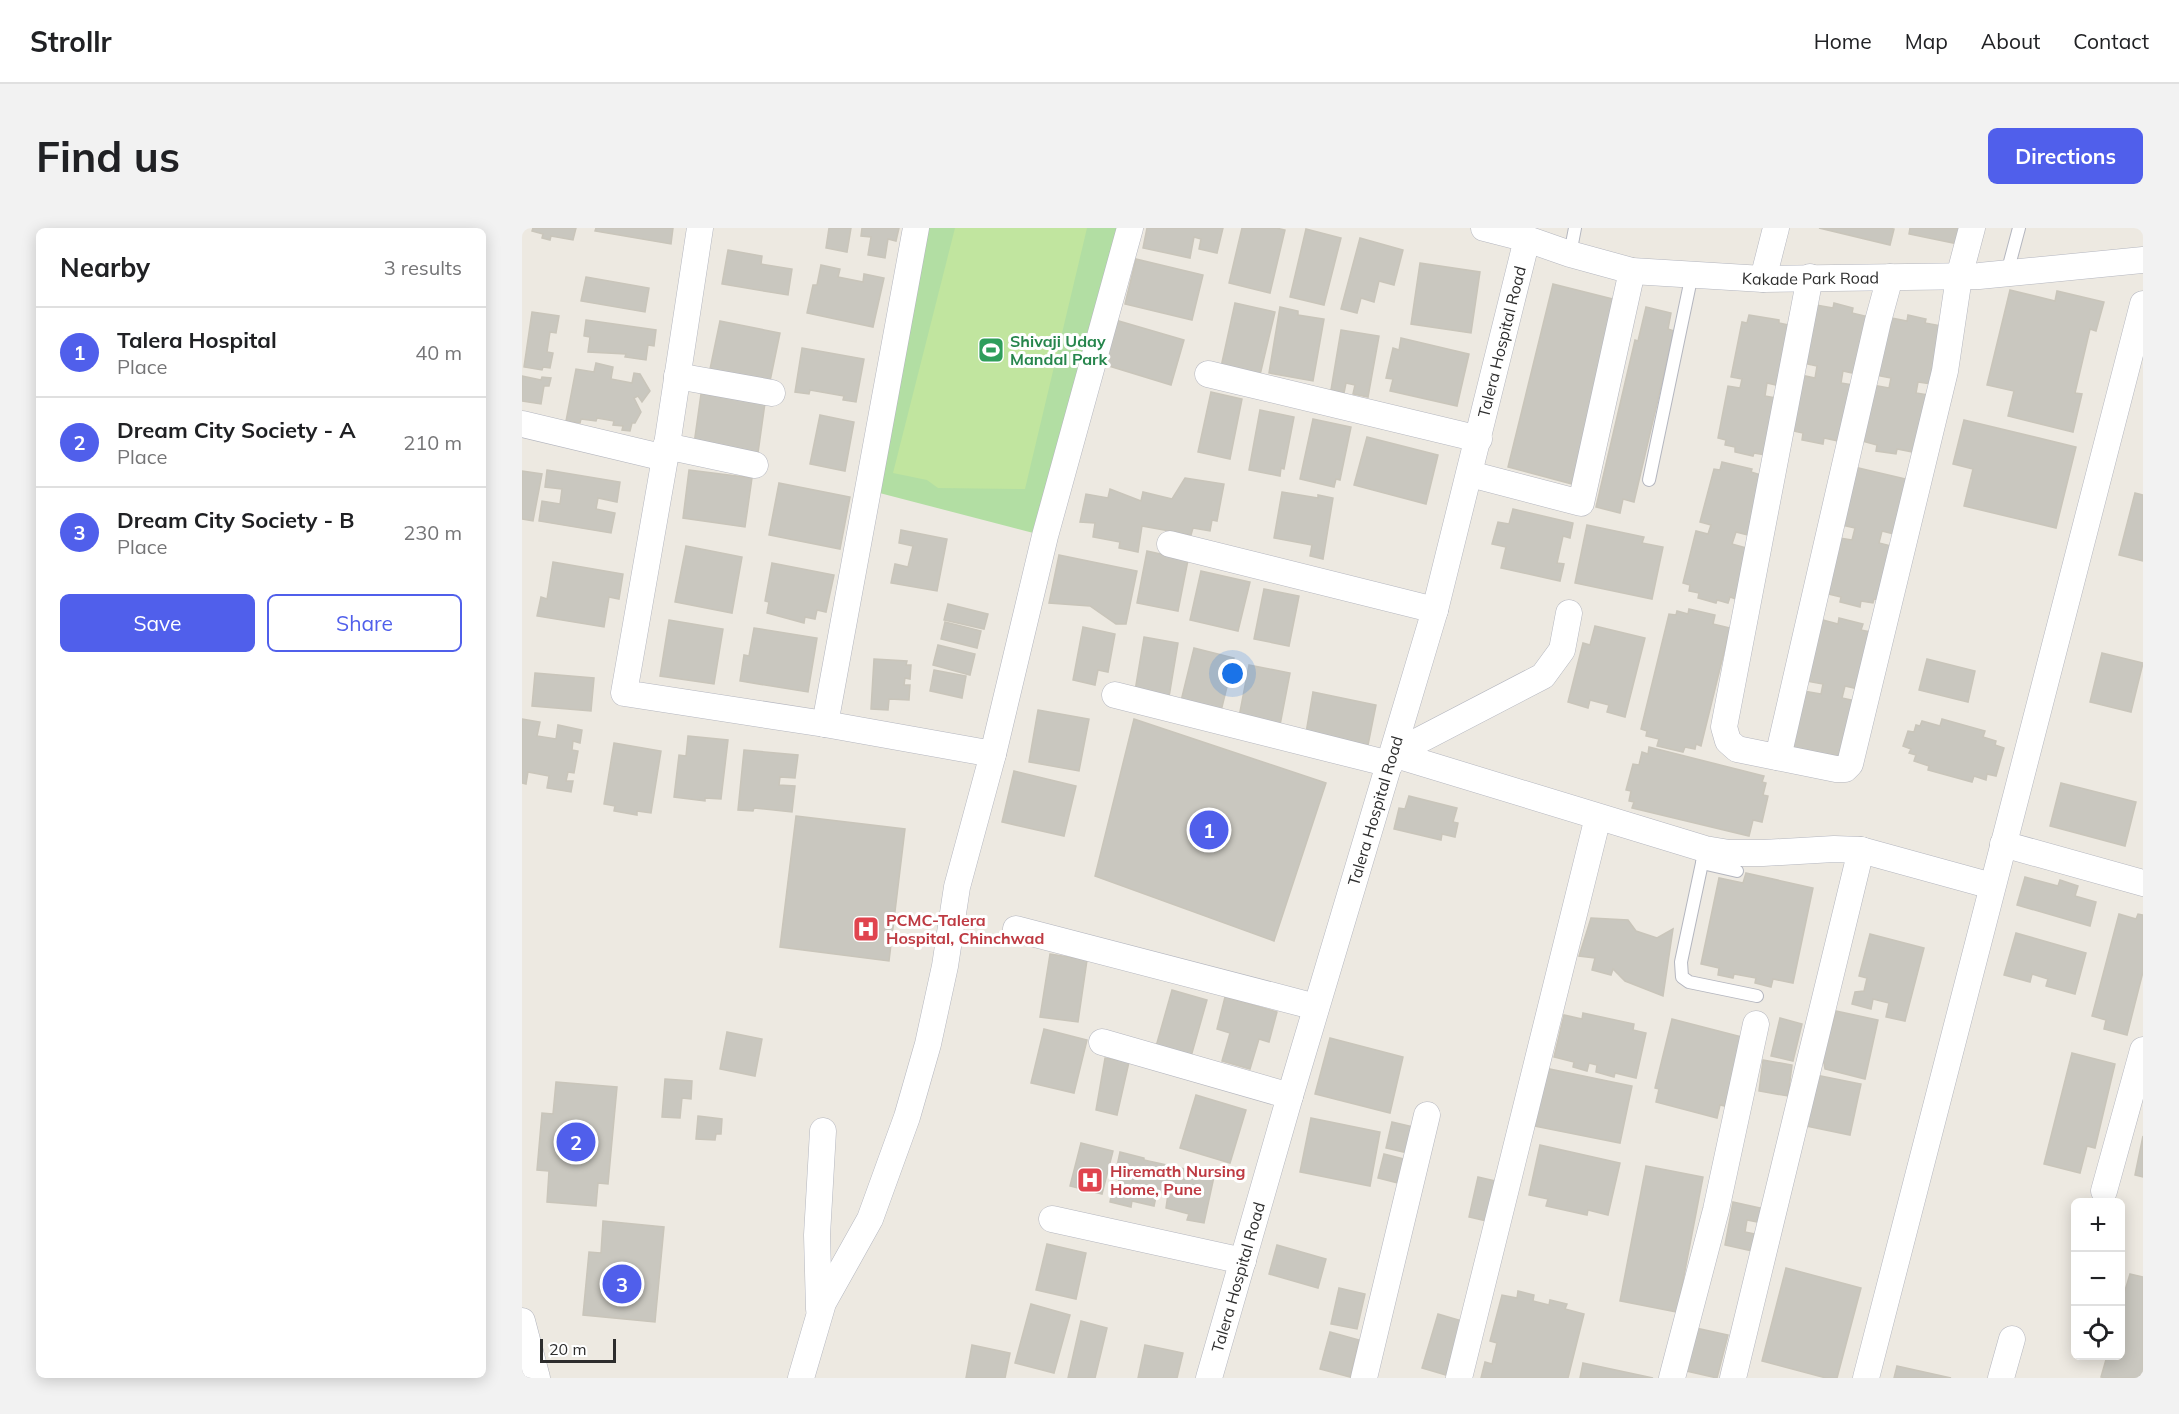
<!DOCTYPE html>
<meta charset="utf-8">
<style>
:root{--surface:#fff;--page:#f2f2f2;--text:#202124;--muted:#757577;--line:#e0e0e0;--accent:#505feb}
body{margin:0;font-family:Mulish,sans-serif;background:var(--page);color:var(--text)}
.controls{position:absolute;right:18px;bottom:18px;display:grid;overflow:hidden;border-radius:9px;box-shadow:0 3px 15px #0003}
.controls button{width:54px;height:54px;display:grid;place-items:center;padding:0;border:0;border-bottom:2px solid var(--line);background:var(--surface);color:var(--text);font:30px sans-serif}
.scale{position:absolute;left:18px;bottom:15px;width:76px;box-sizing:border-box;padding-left:6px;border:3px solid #2d2d2d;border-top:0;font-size:16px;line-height:21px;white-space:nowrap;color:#2d2d2d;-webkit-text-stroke:4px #fff;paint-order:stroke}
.you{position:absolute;left:711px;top:446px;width:21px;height:21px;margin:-15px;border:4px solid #fff;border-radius:50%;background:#1a73e8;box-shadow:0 0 0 9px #1a73e833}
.badge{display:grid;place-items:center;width:39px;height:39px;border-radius:50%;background:var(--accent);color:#fff;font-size:20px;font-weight:700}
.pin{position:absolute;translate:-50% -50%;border:3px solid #fff;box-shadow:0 2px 6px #0006}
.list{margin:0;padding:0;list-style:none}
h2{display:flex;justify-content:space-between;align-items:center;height:78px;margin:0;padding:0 24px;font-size:26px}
h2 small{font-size:20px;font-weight:400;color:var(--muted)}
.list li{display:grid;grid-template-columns:39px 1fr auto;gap:18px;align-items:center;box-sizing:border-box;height:90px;padding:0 24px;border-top:2px solid var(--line)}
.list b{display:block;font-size:22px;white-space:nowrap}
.list p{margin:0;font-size:20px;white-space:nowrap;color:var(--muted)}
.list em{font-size:20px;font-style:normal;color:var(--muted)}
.actions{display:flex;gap:12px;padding:18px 24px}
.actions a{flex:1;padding:14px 0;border:2px solid var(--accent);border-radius:9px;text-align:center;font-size:21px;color:var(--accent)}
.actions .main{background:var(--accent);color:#fff}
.icon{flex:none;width:33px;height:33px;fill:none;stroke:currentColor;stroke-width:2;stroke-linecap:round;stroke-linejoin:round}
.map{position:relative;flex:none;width:1621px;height:1150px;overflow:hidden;border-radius:9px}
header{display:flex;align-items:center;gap:36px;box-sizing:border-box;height:84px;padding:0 30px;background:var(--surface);border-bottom:2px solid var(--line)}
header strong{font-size:28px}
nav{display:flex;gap:33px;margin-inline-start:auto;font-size:21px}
.intro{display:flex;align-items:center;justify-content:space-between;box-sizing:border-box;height:144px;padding:0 36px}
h1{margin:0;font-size:42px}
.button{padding:15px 27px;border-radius:9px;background:var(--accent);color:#fff;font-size:21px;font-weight:700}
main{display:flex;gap:36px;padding:0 36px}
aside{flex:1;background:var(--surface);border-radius:9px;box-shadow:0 3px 15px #0003}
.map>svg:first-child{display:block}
.green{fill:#b2dea3}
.pitch{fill:#c1e59f}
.building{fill:#c9c7bf;stroke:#c9c5ba;stroke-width:1.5}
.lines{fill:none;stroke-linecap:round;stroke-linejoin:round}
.lane-casing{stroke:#b4b6bf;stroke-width:14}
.street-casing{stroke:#b4b6bf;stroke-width:27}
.lane{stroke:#fff;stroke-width:12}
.street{stroke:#fff;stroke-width:26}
.labels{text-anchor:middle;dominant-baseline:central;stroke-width:6;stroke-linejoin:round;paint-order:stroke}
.street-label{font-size:16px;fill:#2d2d2d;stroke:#fff}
.leisure-label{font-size:16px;font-weight:bold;fill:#27864d;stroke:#fff;text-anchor:start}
.health-label{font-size:16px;font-weight:bold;fill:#be3a42;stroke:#fff;text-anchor:start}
</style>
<header>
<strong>Strollr</strong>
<nav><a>Home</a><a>Map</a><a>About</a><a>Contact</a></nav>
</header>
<div class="intro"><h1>Find us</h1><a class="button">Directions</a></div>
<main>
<aside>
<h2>Nearby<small>3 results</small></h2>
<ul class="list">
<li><span class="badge">1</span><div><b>Talera Hospital</b><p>Place</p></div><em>40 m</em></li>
<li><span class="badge">2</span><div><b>Dream City Society - A</b><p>Place</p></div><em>210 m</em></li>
<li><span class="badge">3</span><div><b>Dream City Society - B</b><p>Place</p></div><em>230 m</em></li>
</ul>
<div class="actions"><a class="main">Save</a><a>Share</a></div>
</aside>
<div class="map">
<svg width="1621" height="1150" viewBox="0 0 1621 1150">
<rect width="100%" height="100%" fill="#ede9e1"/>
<path class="green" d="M404 0H608L523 308 346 262Z"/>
<path class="pitch" d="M433 0H565L503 261 416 260 405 252 371 245Z"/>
<g class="building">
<path d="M11 0H54L51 12 29 8 28 12 20 10 21 6 10 3Z"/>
<path d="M74 0H151L149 16 73 3Z"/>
<path d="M307 0H329L325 24 304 20Z"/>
<path d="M340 0H377L374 13 366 11 363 30 346 27 349 9 339 8Z"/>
<path d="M625 0H701L695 25 677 21 679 11 672 9 668 30 621 20Z"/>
<path d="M720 0H754L763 2 748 65 707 55Z"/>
<path d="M1297 0H1366L1372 1 1368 17Z"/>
<path d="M1388 0H1444L1441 17 1387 6Z"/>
<path d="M784 1 819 10 802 77 768 69Z"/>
<path d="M838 10 881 22 872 57 857 53 852 74 839 70 835 85 819 81Z"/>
<path d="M206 22 240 28 239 36 270 41 266 67 200 56Z"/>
<path d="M614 31 681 47 670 92 603 76Z"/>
<path d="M898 35 958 44 949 105 889 96Z"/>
<path d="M299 37 318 41 316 49 341 54 342 46 362 50 351 99 285 85 291 57H295Z"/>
<path d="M64 49 127 60 123 84 59 73Z"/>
<path d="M1031 56 1095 72 1050 256 986 239Z"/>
<path d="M1488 62 1533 73 1535 63 1582 74 1574 103 1568 101 1553 165 1560 166 1551 204 1486 188 1492 163 1465 157Z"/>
<path d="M713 75 753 84 738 147 699 139Z"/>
<path d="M1312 75 1331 80 1330 85 1347 89 1335 146 1321 143 1319 155 1332 157 1321 214 1302 210 1301 216 1280 212 1281 205 1262 201 1274 146 1293 150 1295 138 1276 134 1289 76 1311 80Z"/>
<path d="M758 79 776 83V87L802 91 791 153 747 145Z"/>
<path d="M1124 79 1149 85 1146 101 1152 103 1112 274 1101 271 1098 285 1074 279 1113 112 1116 113Z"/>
<path d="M10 84 37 88 34 105 28 104 25 124 31 125 28 140 21 139 20 142 2 139Z"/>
<path d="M1227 87 1257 92V95L1267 97 1263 159 1245 155 1243 168 1260 171 1243 227 1232 225 1231 228 1213 224V219L1203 217 1204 212 1196 210 1206 158 1218 160 1220 151 1209 149 1220 94 1225 95Z"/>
<path d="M1386 87 1404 91 1403 95 1420 98 1409 156 1396 154 1394 165 1407 167 1396 225 1375 221 1374 226 1354 223 1355 217 1340 213 1351 157 1367 160 1369 150 1353 147 1364 89 1385 93Z"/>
<path d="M590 91 662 112 649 157 577 135Z"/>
<path d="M64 92 134 102 132 118 126 117 124 132 103 129 104 126 66 124 68 109 62 108Z"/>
<path d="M198 93 258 105 247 158 187 146Z"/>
<path d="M819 102 857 108 846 169 831 166 833 157 824 155 822 165 809 162Z"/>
<path d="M879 110 947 126 935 178 868 163 871 151 864 150 871 120 877 122Z"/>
<path d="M280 120 342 131 334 174 321 172 322 168 288 162 287 166 273 164Z"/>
<path d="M74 135 91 139 89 151 110 155 112 145 118 146 128 163 120 174 116 168 112 170 119 184 113 195H110L108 203 100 202 101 198 91 197 92 193 75 190 74 193 59 191 58 195 44 193 54 141 72 144Z"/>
<path d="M0 148 19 152 20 149 29 150 27 158H22L19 176 0 173Z"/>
<path d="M689 164 720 171 708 231 676 224Z"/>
<path d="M179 166 243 175 236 225 172 216Z"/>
<path d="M738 182 772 189 762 241 759 240 758 248 727 242Z"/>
<path d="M298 187 332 194 323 243 288 236Z"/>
<path d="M791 191 829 199 818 252 814 251 812 259 778 251Z"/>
<path d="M1442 192 1554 219 1534 300 1442 278 1451 241 1431 236Z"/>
<path d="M845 209 916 227 904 276 832 257Z"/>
<path d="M1200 234 1230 241 1229 244 1239 247 1230 308 1214 304 1210 316 1228 321 1214 371 1208 369 1206 375 1195 372 1194 375 1176 370 1177 365 1167 363 1168 357 1161 355 1174 303 1186 306 1189 297 1178 294 1192 241 1198 242Z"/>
<path d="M1328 238 1388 252 1376 307 1360 303 1357 315 1373 319 1357 372 1352 371 1351 375 1339 373 1338 379 1318 374 1319 369 1306 366 1312 309 1330 312 1333 300 1315 296Z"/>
<path d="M25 242 98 254 95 274 76 270 74 281 93 285 89 305 17 293 20 273 38 276 40 261 23 259Z"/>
<path d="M167 242 230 250 223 299 161 290Z"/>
<path d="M0 243 20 246 11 293 0 291Z"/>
<path d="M663 250 702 256 695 293 690 292 688 303 671 300 669 307 620 298 616 324 597 320 598 314 571 309 573 295 558 294 564 266 586 270 588 261 619 273 621 264 650 271Z"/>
<path d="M257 255 328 269 318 321 247 307Z"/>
<path d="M760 264 796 270V267L811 270 801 331 788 328 790 317 752 310Z"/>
<path d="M1613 265 1621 267V333L1597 327Z"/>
<path d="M991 281 1051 295 1048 310 1041 308 1035 335 1042 336 1038 353 979 340 984 319 970 316 976 294 987 296Z"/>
<path d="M1065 297 1122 309 1120 315 1141 319 1130 371 1053 355Z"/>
<path d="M379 302 425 311 415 363 369 355 373 336 386 339 391 318 377 315Z"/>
<path d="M164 318 220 329 210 385 153 374Z"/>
<path d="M625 323 666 332 656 383 615 375Z"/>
<path d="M537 327 615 343 604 396H594L568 378 527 375Z"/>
<path d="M31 334 101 346 97 371 87 369 82 399 15 388 19 369 25 371Z"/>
<path d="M250 335 312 347 304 384 295 382 293 391 283 389 282 395 245 385 247 374 243 373Z"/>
<path d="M679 343 728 354 716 403 668 392Z"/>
<path d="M742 361 777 368 767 418 732 411Z"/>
<path d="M426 376 466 386 462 401 422 392Z"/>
<path d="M1167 381 1193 387 1191 396 1208 400 1179 518 1174 516 1173 521 1163 519 1161 524 1135 518 1137 511 1124 508 1125 503 1119 501 1147 386 1154 387 1155 383 1166 386Z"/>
<path d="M1317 390 1341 396 1339 402 1354 405 1341 462 1323 458 1320 470 1339 474 1320 529 1306 526 1305 533 1270 520 1282 463 1299 466 1301 456 1284 453 1297 391 1316 396Z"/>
<path d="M147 392 201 401 192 456 138 448Z"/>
<path d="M423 394 459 403 455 420 419 411Z"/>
<path d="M1073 398 1123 410 1103 489 1085 484 1087 477 1068 472 1066 480 1046 474 1061 415 1068 417Z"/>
<path d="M561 399 593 406 586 444 576 442 573 457 551 452Z"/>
<path d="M232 400 295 410 286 464 218 453 222 427 227 428Z"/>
<path d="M622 409 656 415 647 469 613 463Z"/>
<path d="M416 417 453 426 448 447 411 437Z"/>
<path d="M672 420 712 430 699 483 659 473Z"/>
<path d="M1580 425 1621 435 1609 484 1568 474Z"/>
<path d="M352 431 385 433 384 437H389L388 451 383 450 382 457H388L387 472 367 471 366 482 349 481Z"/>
<path d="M1405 431 1453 443 1446 474 1397 462Z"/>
<path d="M727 437 768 445 758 497 717 489Z"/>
<path d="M412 442 444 448 440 470 408 463Z"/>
<path d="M13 445 72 450 69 483 10 478Z"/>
<path d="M791 464 854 477 846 517 784 505Z"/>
<path d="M516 482 567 491 557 543 507 534Z"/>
<path d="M0 491 18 494 15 508 34 511 36 497 60 502 58 515 51 513 50 522 56 523 52 545 46 544 44 553H51L49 564 25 560 27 548 6 544 4 556 0 555Z"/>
<path d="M612 491 804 555 752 713 573 648Z"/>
<path d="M1420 491 1463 503 1461 509 1474 513 1473 517 1482 520 1474 548 1465 546 1464 552 1452 548 1450 554 1406 542 1407 538 1392 533 1394 527 1387 525 1389 521 1381 518 1386 503 1392 504 1394 497 1398 498 1400 493 1418 498Z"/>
<path d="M166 508 206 512 199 571 183 570V573L152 569 157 527 164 528Z"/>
<path d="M92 515 139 523 129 585 115 583V587L92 583 93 578 82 576Z"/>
<path d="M1127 519 1242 548 1240 554 1244 555 1241 567 1246 568 1240 594 1231 592 1227 608 1110 580 1112 574 1107 573 1109 563 1104 562 1111 536 1117 537 1120 524 1126 526Z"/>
<path d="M222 522 276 527 273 550 258 549 257 557 273 558 270 584 232 580 231 583 216 582Z"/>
<path d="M492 543 554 558 542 608 480 594Z"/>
<path d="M1539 555 1614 574 1603 618 1528 598Z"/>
<path d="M887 568 935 580 931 594 936 595 933 609 920 606 919 612 872 601 877 580 883 581Z"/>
<path d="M274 588 383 601 367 733 258 719Z"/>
<path d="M1224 645 1291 660 1271 755 1251 751 1249 759 1233 755 1234 750 1212 746 1211 750 1196 747 1197 740 1179 736 1197 650 1221 655Z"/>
<path d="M1503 649 1536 658 1538 652 1556 658 1553 668 1574 674 1568 698 1495 677Z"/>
<path d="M1597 686 1614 691 1616 686 1621 687V744L1605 807 1582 801 1584 792 1570 788Z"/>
<path d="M1069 690 1106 692 1114 703 1135 710 1151 701 1141 768 1103 753 1091 741 1089 747 1070 742 1073 730 1057 728Z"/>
<path d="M1494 705 1564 725 1553 766 1524 758 1526 751 1510 746 1508 754 1482 747Z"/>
<path d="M1348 706 1402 720 1383 793 1364 789 1367 775 1351 771 1349 781 1330 776 1333 764 1342 763 1345 750 1337 748Z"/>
<path d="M528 726 565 732 556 794 518 789Z"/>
<path d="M650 762 685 772 668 832 633 822Z"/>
<path d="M703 769 755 784 747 814 737 811 728 841 700 833 708 805 695 801Z"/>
<path d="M1314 783 1356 792 1343 851 1303 841 1302 835 1294 833 1301 800 1310 799Z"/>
<path d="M1061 785 1112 796 1111 802 1124 805 1114 850 1093 845 1092 849 1074 844 1075 837 1067 835 1065 843 1051 839 1052 834 1032 829 1042 787 1060 791Z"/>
<path d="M1258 790 1280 796 1271 833 1249 828Z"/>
<path d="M1150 791 1220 809 1203 878 1198 877 1195 890 1134 874 1137 861 1133 860Z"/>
<path d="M522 801 565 812 552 865 509 855Z"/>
<path d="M205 804 240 811 233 848 198 841Z"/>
<path d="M808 810 881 829 868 885 793 866Z"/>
<path d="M1550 825 1593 836 1573 920 1565 918 1558 945 1522 936Z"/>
<path d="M583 830 607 834 595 887 574 882Z"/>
<path d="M1241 832 1270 837 1266 868 1237 863Z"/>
<path d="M1023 840 1110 858 1098 915 1012 898Z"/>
<path d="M1289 846 1339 856 1328 907 1279 897Z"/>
<path d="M143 851 170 853 169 871 160 870 158 890 140 889Z"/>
<path d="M34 854 95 859 86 956 76 955 74 978 25 974 27 943 15 942 20 885 31 886Z"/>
<path d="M674 867 724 882 708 935 658 920Z"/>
<path d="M176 888 200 891 199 906H194L193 912 174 911Z"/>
<path d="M789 890 858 904 848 958 778 944Z"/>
<path d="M870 894 896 900 890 926 864 920Z"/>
<path d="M1621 908V949L1613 947Z"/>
<path d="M559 915 591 923 580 966 548 958Z"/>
<path d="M1018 917 1098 935 1086 987 1066 982 1065 987 1024 978 1026 971 1007 967Z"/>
<path d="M598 924 622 930V932L663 941 664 938 693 944 682 995 665 992 667 986 644 980 646 966 635 964 632 978 610 973 609 979 588 974 591 958 595 959 600 939 595 938Z"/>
<path d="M862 926 886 932 880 956 856 950Z"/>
<path d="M1124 938 1181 949 1155 1084 1098 1073Z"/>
<path d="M956 949 978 954 969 994 947 989Z"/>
<path d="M1211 974 1243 981 1241 995 1225 992 1223 1004 1238 1007 1235 1024 1203 1017Z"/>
<path d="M81 993 142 999 133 1094 61 1087 67 1024 79 1025Z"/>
<path d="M525 1016 564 1025 554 1071 514 1062Z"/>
<path d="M755 1017 804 1031 796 1060 747 1046Z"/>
<path d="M1264 1040 1339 1060 1315 1150H1304L1240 1133Z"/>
<path d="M1608 1046 1621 1049V1150H1583L1579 1149 1585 1128H1598V1079Z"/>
<path d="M817 1060 843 1066 835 1101 809 1096Z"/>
<path d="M996 1063 1012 1067 1011 1073 1027 1077 1028 1072 1045 1076 1043 1081 1062 1086 1046 1150H959L963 1134 970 1136 975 1115 968 1113 980 1067 995 1070Z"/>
<path d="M509 1076 548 1087 532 1145 493 1135Z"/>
<path d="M916 1086 940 1093 924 1147 900 1140Z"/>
<path d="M559 1093 585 1100 573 1150H546Z"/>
<path d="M1174 1100 1206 1107 1195 1150 1164 1143Z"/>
<path d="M808 1104 837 1112 828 1149 798 1141Z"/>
<path d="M450 1117 488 1125 483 1150H444Z"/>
<path d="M623 1117 661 1125 655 1150H616Z"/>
<path d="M1061 1135 1131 1150H1058Z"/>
<path d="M1375 1138 1429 1150H1372Z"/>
</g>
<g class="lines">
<defs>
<g id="lane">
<path d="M1048 26 1053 0"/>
<path d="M1485 45 1497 0"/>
<path d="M1127 252 1170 46"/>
<path d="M1183 621 1159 734 1160 749 1167 754 1235 768"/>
<path d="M1180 635 1215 643"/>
</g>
<g id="street">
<path d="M178 0 143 230 102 465 303 496 471 526"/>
<path id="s1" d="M962 0 1005 11 1048 26 1110 43 1241 51 1457 48 1621 32"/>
<path d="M1288 49 1202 499 1206 513 1215 521 1314 541H1323L1328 536 1423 143 1437 49 1450 0"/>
<path d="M1241 51 1254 0"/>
<path d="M686 146 957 211"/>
<path d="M155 148 250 165"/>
<path d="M0 196 143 230"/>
<path d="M144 218 233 237"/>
<path d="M948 246 1059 275 1110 43"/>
<path d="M648 316 913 382"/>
<path d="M593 467 868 536"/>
<path d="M303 496 394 0"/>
<path d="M871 526 1183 621 1207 625H1241L1312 621 1339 622 1470 658"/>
<path d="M871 526 1021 448 1040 422 1047 385"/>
<path d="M1256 529 1356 93 1368 49"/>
<path d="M1481 616 1621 655"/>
<path d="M494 701 794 779"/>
<path d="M580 814 768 868"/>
<path d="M1582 963 1621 822"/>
<path d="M530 991 721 1033"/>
<path d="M297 1081 295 1007 301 903"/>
<path d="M0 1093 15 1150"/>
<path d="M279 1150 301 1075 348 991 385 889 406 816 423 738 435 659 471 526 523 308 608 0"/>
<path id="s2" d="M687 1150 768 868 913 382 1005 11"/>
<path d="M842 1150 905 887"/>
<path d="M937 1150 1076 589"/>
<path d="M1150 1150 1194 982 1234 796"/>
<path d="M1211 1150 1339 622"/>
<path d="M1344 1150 1621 76"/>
<path d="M1479 1150 1490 1111"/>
</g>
</defs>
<use href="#lane" class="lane-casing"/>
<use href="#street" class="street-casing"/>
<use href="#lane" class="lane"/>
<use href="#street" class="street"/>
</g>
<defs>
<symbol id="stadium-square" viewBox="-11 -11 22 22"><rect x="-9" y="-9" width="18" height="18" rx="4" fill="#2e9e5b" stroke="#fff"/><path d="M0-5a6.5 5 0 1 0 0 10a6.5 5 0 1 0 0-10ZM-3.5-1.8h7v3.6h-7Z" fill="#fff"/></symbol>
<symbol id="hospital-square" viewBox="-11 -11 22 22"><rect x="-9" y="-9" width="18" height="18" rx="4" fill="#e0444e" stroke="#fff"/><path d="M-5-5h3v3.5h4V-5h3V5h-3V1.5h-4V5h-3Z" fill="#fff"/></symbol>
</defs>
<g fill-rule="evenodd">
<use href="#stadium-square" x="454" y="107" width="30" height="30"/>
<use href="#hospital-square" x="329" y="686" width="30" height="30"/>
<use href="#hospital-square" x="553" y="937" width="30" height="30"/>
</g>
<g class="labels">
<g class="street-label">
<text stroke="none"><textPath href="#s1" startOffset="333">Kakade Park Road</textPath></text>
<text stroke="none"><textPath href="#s2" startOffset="1077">Talera Hospital Road</textPath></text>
<text stroke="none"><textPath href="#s2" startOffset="591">Talera Hospital Road</textPath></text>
<text stroke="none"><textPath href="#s2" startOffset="105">Talera Hospital Road</textPath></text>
</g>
<g class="leisure-label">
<text x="488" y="113">Shivaji Uday<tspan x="488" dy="18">Mandal Park</tspan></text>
</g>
<g class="health-label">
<text x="364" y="692">PCMC-Talera<tspan x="364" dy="18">Hospital, Chinchwad</tspan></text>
<text x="588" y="943">Hiremath Nursing<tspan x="588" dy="18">Home, Pune</tspan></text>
</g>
</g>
</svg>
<div class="controls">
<button>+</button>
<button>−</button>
<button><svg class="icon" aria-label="locate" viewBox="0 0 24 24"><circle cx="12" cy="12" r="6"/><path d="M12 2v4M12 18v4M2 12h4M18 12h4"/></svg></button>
</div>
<div class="scale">20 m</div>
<div class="you"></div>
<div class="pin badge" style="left:687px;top:602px">1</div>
<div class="pin badge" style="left:54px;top:914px">2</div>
<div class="pin badge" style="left:100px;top:1056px">3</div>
</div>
</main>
